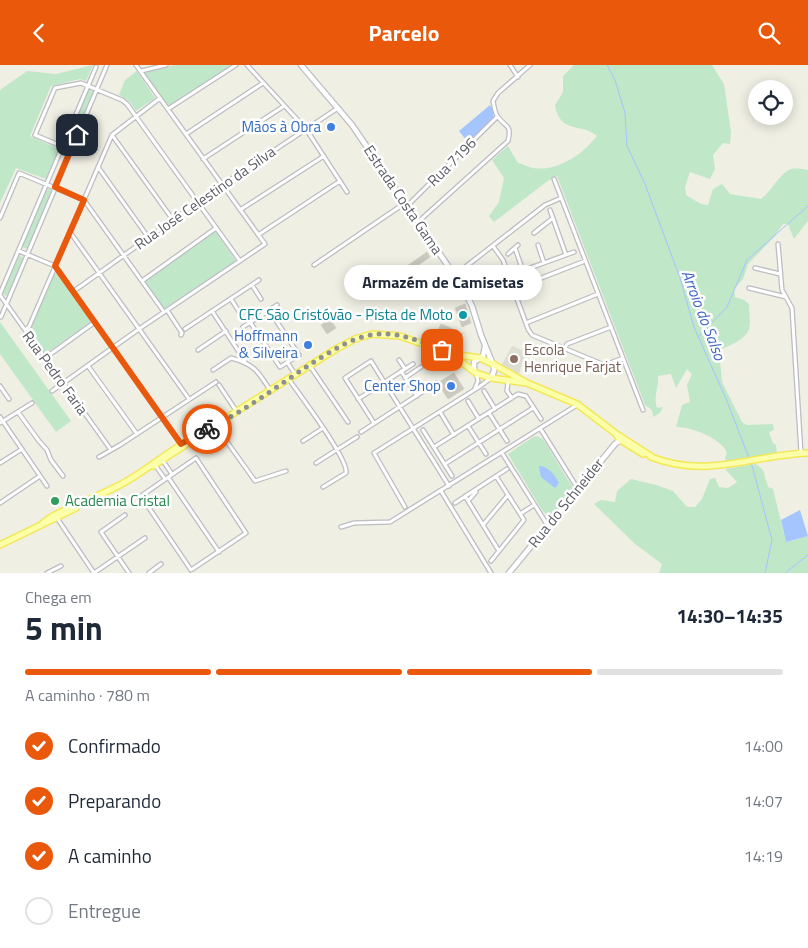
<!DOCTYPE html>
<html lang="pt">
<head>
<meta charset="utf-8">
<style>
  :root { --surface:#fff; --page:#f2f2f3; --text:#1f2937; --muted:#747a83; --line:#e0e1e3; --accent:#ea580c }
  body { margin:0; font-family:"Titillium Web",sans-serif; background:var(--page); color:var(--text); height:100vh; display:flex; flex-direction:column; font-size:19px; white-space:nowrap }
  * { box-sizing:border-box; margin:0 }
  p { font-size:16px; color:var(--muted) }
  .icon { flex:none; width:28px; height:28px; fill:none; stroke:currentColor; stroke-width:2; stroke-linecap:round; stroke-linejoin:round }
  .map { position:relative; height:508px; overflow:hidden }
  .side { display:flex; flex-direction:column; background:var(--surface); flex:1 }
  .side>* { flex:none }
  .fabs { position:absolute; left:748px; top:15px; display:grid; gap:10px }
  .fabs a { display:grid; place-items:center; width:45px; height:45px; border-radius:50%; background:var(--surface); box-shadow:0 2px 12px #0003; font-size:25px }
  .pin { position:absolute; display:grid; place-items:center; width:42px; height:42px; color:#fff; margin:-21px; border-radius:10px; box-shadow:0 2px 8px #0006 }
  .courier { position:absolute; display:grid; place-items:center; width:50px; height:50px; margin:-25px; border:4px solid #ea580c; border-radius:50%; background:#fff; color:#222; box-shadow:0 1px 6px #0007 }
  .bubble { position:absolute; height:35px; border-radius:18px; background:var(--surface); box-shadow:0 2px 12px #0003; font-size:16px; font-weight:700; line-height:35px; text-align:center }
  .head em { font-style:normal; font-weight:700 }
  .head div { display:flex; flex-direction:column-reverse }
  .head { display:flex; align-items:center; justify-content:space-between; height:85px; padding:0 25px }
  h1 { font-size:32px; font-weight:700; line-height:38px }
  .bar { display:grid; grid-template-columns:repeat(4,1fr); gap:8px 5px; align-content:center; height:60px; padding:0 25px }
  .bar i { height:6px; border-radius:4px; background:var(--line) }
  .bar .on { background:var(--accent) }
  .bar p { grid-column:span 4 }
  ol { padding:0 25px; list-style:none }
  li { display:flex; align-items:center; gap:15px; height:55px }
  li p { margin-inline-start:auto }
  li .icon { padding:5px; border-radius:50%; background:var(--accent); color:#fff; stroke-width:4 }
  li:last-child { color:var(--muted) }
  li i { width:28px; height:28px; border:2px solid var(--line); border-radius:50% }
  header { display:flex; justify-content:space-between; align-items:center; height:65px; padding:0 25px; background:var(--accent); color:#fff; font-size:22px; font-weight:700 }
  .map>svg:first-child { display:block }
</style>
</head>
<body>
<header><svg class="icon" aria-label="back" viewBox="0 0 24 24"><path d="M15 5l-7 7 7 7"/></svg>Parcelo<svg class="icon" aria-label="search" viewBox="0 0 24 24"><circle cx="10" cy="10" r="6"/><path d="M15 15l6 6"/></svg></header>
<div class="map">
<svg width="808" height="508" viewBox="0 0 808 508">
  <rect width="100%" height="100%" fill="#efefe4"/>
  <path fill="#dfded2" d="M512 281 526 286 519 309 501 301Z"/>
  <path fill="#c0e7c8" d="M93 0 86 16 80 14 51 21 30 71 59 84 46 114 16 103 0 138V25L27 6 56 9Z
    M175 0H232L168 42 144 7Z
    M574 0H712L724 19 731 67 730 79 723 78 713 90 715 104 710 114 690 107 685 122 686 130 701 139 708 140 713 124 722 119 730 129 761 134C771 127 781 107 791 104 796 103 803 104 808 105V156L794 174 788 159H783L774 172 748 199 743 214 734 224 735 232 744 235 749 239C749 246 751 257 749 264 745 275 729 281 719 285L722 317 742 357 747 360 773 359 774 365 769 367 773 378 776 380 777 388 726 396 725 393 727 388C723 374 690 361 676 362L682 340 690 337 687 320 692 309 687 304 676 323 671 309 658 311C659 324 653 329 657 343L663 342 660 348 653 352 652 345 645 340 557 111 549 115 494 157 489 151 499 137 504 113 492 95 508 81 518 98C523 99 528 102 533 103 558 107 583 89 597 71 581 57 560 70 555 40L563 27V11Z
    M137 6 155 33 136 46 129 36 119 30 125 15Z
    M88 24 94 27 71 82 65 79Z
    M47 123 53 125 28 184 22 182Z
    M215 166 236 196 164 244 144 216Z
    M19 191 24 193 7 231 2 229Z
    M53 209H58L91 257 45 289 30 267Z
    M0 257 71 356 56 367 0 289Z
    M536 371 543 374 573 423 552 451H548L542 445 508 389 533 372Z
    M756 399 763 405 768 422 773 424 786 477 808 471V508H659L662 499 634 478 594 439 601 435 615 437 617 426 631 414 656 420 673 426 687 442H695L702 434 710 414 715 413 719 422 728 423 737 417 725 404Z"/>
  <path fill="#a4c5ff" d="M490 40 493 45 494 54 469 76 466 75 459 66Z
    M539 401C547 400 556 411 559 418L555 423 541 412Z
    M800 445 808 471 786 477 781 455Z"/>
  <g fill="none" stroke-linecap="round" stroke-linejoin="round">
    <path stroke="#a4c5ff" stroke-width="1" d="M607 0 615 15 625 48 627 81 645 119 680 213 694 262 727 336 749 393
      M698 272 727 242 747 195 808 141
      M751 397 772 475 765 508
      M785 508 808 490"/>
  </g>
  <path fill="#cac9c1" stroke="#d4d2c2" d="M427 187 430 192 410 206 407 201Z
    M465 239 471 258 462 262 455 243Z
    M330 254 336 263 327 269 321 260Z
    M441 259 451 263 457 270 463 268 458 278 454 276 450 283 445 281 448 272 437 268Z
    M454 308 464 324 448 334 439 320V317Z"/>
  <g fill="none" stroke-linecap="round" stroke-linejoin="round">
    <defs>
      <path id="street" d="M247 0 306 64 347 127
        M510 0 518 12
        M141 6 166 0
        M168 44 236 0
        M186 69 263 18
        M112 70 173 155
        M71 85 35 70 55 23 81 18 122 35 127 39 240 196
        M203 94 284 41
        M98 102 148 172
        M554 114 643 345
        M407 141 497 52
        M240 145 324 91
        M550 145 566 190
        M0 153 19 108 84 135 164 247
        M418 157 508 76C512 59 506 63 498 52 495 49 494 41 493 36L498 28 530 0
        M70 167 189 334
        M534 168 553 153
        M258 170 340 116
        M778 179 782 225 792 243 801 388
        M538 180 544 198
        M493 181 503 195 528 264 532 270 602 299 605 300 623 293
        M515 183 523 206
        M19 186 55 201 182 381
        M508 189 518 180
        M314 200 405 138
        M755 203 780 209
        M455 210 545 140 561 133
        M508 211 574 187
        M142 216 216 163
        M252 220 261 234
        M749 223 786 232
        M513 224 585 196
        M74 226 222 120 338 43
        M0 229 96 2
        M0 230 111 385
        M231 234 240 248
        M167 245 182 268 181 270
        M212 246 245 296
        M1 252 107 0
        M250 257 280 302 299 290 269 245
        M526 258 598 229
        M243 262 277 240
        M185 264 259 215
        M25 265 29 262 112 70 160 33
        M565 283 567 279 611 262
        M198 285 226 266
        M45 293 95 257
        M399 295 405 304
        M287 297 295 309
        M88 301 137 369
        M310 301 348 357
        M213 305 231 293C254 299 258 306 270 325
        M401 306 417 331
        M288 313C298 328 349 394 346 408L323 422
        M405 313 421 302
        M508 316 507 326 512 333
        M219 320 237 347
        M0 321 9 334
        M475 323 478 316 476 308
        M52 326 139 264 265 179 136 0
        M484 326 495 344
        M358 334 413 299
        M468 336 479 354
        M18 347 39 376 47 385 51 395 63 411
        M440 347 454 370
        M489 348 507 376
        M0 352 47 421
        M0 358 32 338
        M374 358 345 313 371 296 449 421
        M215 360 255 416 286 406
        M468 361 486 389
        M540 363 578 424
        M423 365 452 411
        M361 367 436 318
        M303 376 323 363
        M434 382 518 329 526 331 541 354
        M502 388 548 461
        M99 392 120 380 216 317
        M196 393 246 468 191 505 141 431Z
        M163 396 172 409
        M0 398 22 384
        M316 398 357 372
        M445 399 533 343
        M155 400 165 414
        M168 412 219 487
        M441 426 491 508
        M465 431 499 486
        M468 436 476 427 475 425
        M0 438 40 411
        M455 438 507 404
        M405 442 374 388 479 322 491 313
        M520 449 534 440
        M125 450 101 467 129 508
        M57 453 94 508
        M483 460 508 430
        M341 462 354 458 390 457 577 340
        M491 496 524 455 496 411
        M47 508 61 501
        M94 508 145 473
        M149 508 161 499"/>
      <path id="secondary" d="M301 0 352 60 463 223 472 241 481 270 494 302V306L491 313
        M474 306V297L483 291 485 282
        M509 508 615 379 622 374"/>
      <path id="primary" d="M452 290 476 308 491 313 527 318 577 339 615 368 654 393
        M616 369 619 374 643 389
        M651 392C708 414 751 390 808 388
        M153 401 209 365
        M43 458 51 452C76 439 103 430 127 416 157 398 183 375 215 360L336 284 355 274 372 269 400 271 451 289 480 293 493 299 527 318
        M0 480 76 443"/>
    </defs>
    <use href="#street" stroke="#bcbcc3" stroke-width="5.5"/>
    <use href="#secondary" stroke="#bcbec5" stroke-width="7"/>
    <use href="#primary" stroke="#f4e858" stroke-width="8"/>
    <use href="#street" stroke="#fff" stroke-width="3"/>
    <use href="#secondary" stroke="#fff" stroke-width="4.5"/>
    <use href="#primary" stroke="#fcffa9" stroke-width="5"/>
  </g>
  <g fill="none" stroke-linecap="round" stroke-linejoin="round">
    <path stroke="#8f9191" stroke-width="5" stroke-dasharray="0 9" d="M207 364C244 347 277 321 311 299 332 286 354 270 380 269 402 268 421 277 442 285"/>
    <path stroke="#ea580c" stroke-width="6" d="M77 70 55 122 84 135 55 201 181 379 207 364"/>
  </g>
  <g fill="#3f7fe0" stroke="#fff" stroke-width="2">
    <circle cx="331" cy="62" r="5"/>
    <circle cx="308" cy="280" r="5"/>
    <circle cx="451" cy="321" r="5"/>
  </g>
  <circle fill="#0f9aa8" stroke="#fff" stroke-width="2" cx="463" cy="250" r="5"/>
  <circle fill="#8d6e63" stroke="#fff" stroke-width="2" cx="514" cy="294" r="5"/>
  <circle fill="#2e9e5b" stroke="#fff" stroke-width="2" cx="55" cy="436" r="5"/>
  <g text-anchor="middle" stroke-width="5" stroke-linejoin="round" paint-order="stroke">
    <g font-size="15" fill="#366cbe" stroke="#fff" text-anchor="end">
      <text x="321" y="67">Mãos à Obra</text>
      <text x="298" y="276">Hoffmann<tspan x="298" dy="17">&amp; Silveira</tspan></text>
      <text x="441" y="326">Center Shop</text>
    </g>
    <g font-size="15" fill="#5c5e65" stroke="#fff">
      <text transform="translate(452 97) rotate(-45)" y="5">Rua 7196</text>
      <text transform="translate(205 133) rotate(-35)" y="5">Rua José Celestino da Silva</text>
      <text transform="translate(403 135) rotate(56)" y="5">Estrada Costa Gama</text>
      <text transform="translate(55 308) rotate(54)" y="5">Rua Pedro Faria</text>
      <text transform="translate(566 438) rotate(-51)" y="5">Rua do Schneider</text>
    </g>
    <g font-size="15" fill="#0d838f" stroke="#fff" text-anchor="end">
      <text x="453" y="255">CFC São Cristóvão - Pista de Moto</text>
    </g>
    <g font-size="15" fill="#785e54" stroke="#fff" text-anchor="start">
      <text x="524" y="290">Escola<tspan x="524" dy="17">Henrique Farjat</tspan></text>
    </g>
    <g font-size="15" fill="#27864d" stroke="#fff" text-anchor="start">
      <text x="65" y="441">Academia Cristal</text>
    </g>
    <g font-size="16" font-style="italic" fill="#4368c6" stroke="#fff">
      <text transform="translate(704 250) rotate(69)" y="6">Arroio do Salso</text>
    </g>
  </g>
</svg>
<div class="fabs">
<a><svg class="icon" aria-label="locate" viewBox="0 0 24 24"><circle cx="12" cy="12" r="6"/><path d="M12 2v4M12 18v4M2 12h4M18 12h4"/></svg></a>
</div>
<div class="pin" style="left:442px;top:285px;background:#ea580c"><svg class="icon" aria-label="bag" viewBox="0 0 24 24"><path d="M5 8h14l-1 12H6zM9 8a3 3 0 0 1 6 0"/></svg></div>
<div class="pin" style="left:77px;top:70px;background:#1f2937"><svg class="icon" aria-label="home" viewBox="0 0 24 24"><path d="M3 11l9-7 9 7M6 9v11h12V9"/></svg></div>
<div class="courier" style="left:207px;top:364px"><svg class="icon" aria-label="bike" viewBox="0 0 24 24"><circle cx="6" cy="16" r="4"/><circle cx="18" cy="16" r="4"/><path d="M6 16l4-8h5l3 8M10 8l3 8H6M13 5h3"/></svg></div>
<div class="bubble" style="left:344px;top:200px;width:198px">Armazém de Camisetas</div>
</div>
<section class="side">
<div class="head"><div><h1>5 min</h1><p>Chega em</p></div><em>14:30–14:35</em></div>
<div class="bar"><i class="on"></i><i class="on"></i><i class="on"></i><i></i><p>A caminho · 780 m</p></div>
<ol>
<li><svg class="icon" aria-label="check" viewBox="0 0 24 24"><path d="M5 12l5 5 9-10"/></svg>Confirmado<p>14:00</p></li>
<li><svg class="icon" aria-label="check" viewBox="0 0 24 24"><path d="M5 12l5 5 9-10"/></svg>Preparando<p>14:07</p></li>
<li><svg class="icon" aria-label="check" viewBox="0 0 24 24"><path d="M5 12l5 5 9-10"/></svg>A caminho<p>14:19</p></li>
<li><i></i>Entregue</li>
</ol>
</section>
</body>
</html>
